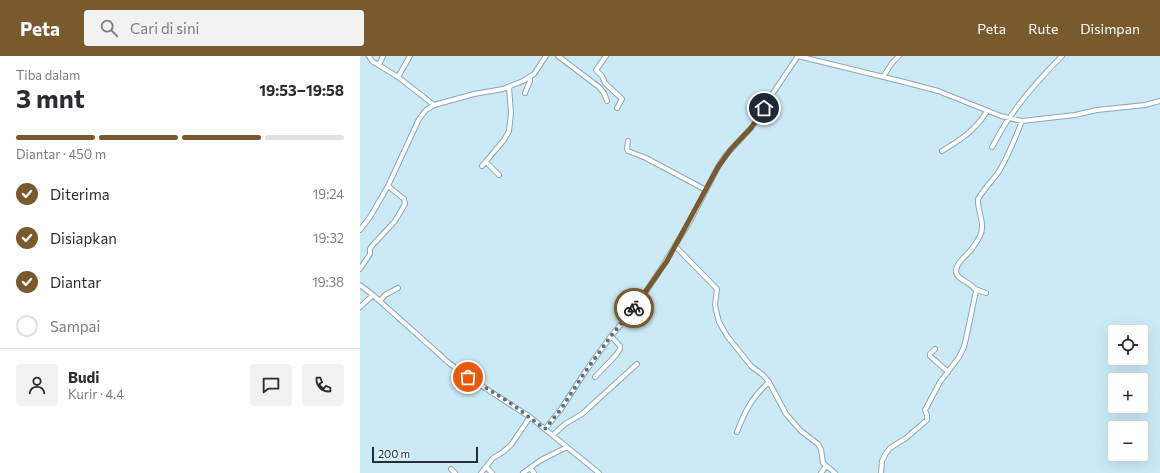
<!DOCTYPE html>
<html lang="id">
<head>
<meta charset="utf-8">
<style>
  :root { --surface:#fff; --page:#f2f2f3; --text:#2b2b33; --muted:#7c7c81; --line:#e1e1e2; --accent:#795a2f }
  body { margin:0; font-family:Commissioner,sans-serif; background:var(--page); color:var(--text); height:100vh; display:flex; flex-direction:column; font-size:15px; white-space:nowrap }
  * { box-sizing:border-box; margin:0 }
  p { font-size:13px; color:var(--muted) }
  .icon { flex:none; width:22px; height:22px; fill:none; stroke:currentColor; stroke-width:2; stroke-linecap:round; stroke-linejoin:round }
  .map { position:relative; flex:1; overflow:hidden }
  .sheet { display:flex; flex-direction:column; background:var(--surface); width:360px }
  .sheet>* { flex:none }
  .controls { position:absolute; left:748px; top:269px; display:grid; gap:8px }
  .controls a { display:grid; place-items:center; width:40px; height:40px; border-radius:4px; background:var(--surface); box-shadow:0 4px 16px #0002; font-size:20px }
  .scale { position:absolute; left:12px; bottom:10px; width:106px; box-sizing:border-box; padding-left:4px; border:2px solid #243034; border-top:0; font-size:11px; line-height:14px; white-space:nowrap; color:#243034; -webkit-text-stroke:3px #e3f5fc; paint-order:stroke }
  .pin { position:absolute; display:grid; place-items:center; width:34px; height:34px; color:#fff; margin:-17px; border:2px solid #fff; border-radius:50%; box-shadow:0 1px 4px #0007 }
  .courier { position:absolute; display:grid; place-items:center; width:40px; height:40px; margin:-20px; border:3px solid #795a2f; border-radius:50%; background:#fff; color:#222; box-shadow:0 1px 5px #0007 }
  .head em { font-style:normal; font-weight:700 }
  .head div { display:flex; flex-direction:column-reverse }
  .head { display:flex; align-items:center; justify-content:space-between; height:68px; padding:0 16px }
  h1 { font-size:26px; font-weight:700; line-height:30px }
  .bar { display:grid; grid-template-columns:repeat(4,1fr); gap:6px 4px; align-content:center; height:48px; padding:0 16px }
  .bar i { height:5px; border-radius:3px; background:var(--line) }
  .bar .active { background:var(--accent) }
  .bar p { grid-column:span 4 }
  .line { display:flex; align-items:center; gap:10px; padding:0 16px; border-top:1px solid var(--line) }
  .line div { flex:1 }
  .round { display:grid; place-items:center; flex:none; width:42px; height:42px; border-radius:4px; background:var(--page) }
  ol { padding:0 16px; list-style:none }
  li { display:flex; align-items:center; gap:12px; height:44px }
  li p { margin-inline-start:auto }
  li .icon { padding:4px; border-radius:50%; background:var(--accent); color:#fff; stroke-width:4 }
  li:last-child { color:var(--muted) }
  li i { width:22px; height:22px; border:2px solid var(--line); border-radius:50% }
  header { display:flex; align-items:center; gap:24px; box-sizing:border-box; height:56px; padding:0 20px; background:var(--accent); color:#fff }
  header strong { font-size:19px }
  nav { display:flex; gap:22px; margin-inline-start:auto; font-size:14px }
  .search { width:280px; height:36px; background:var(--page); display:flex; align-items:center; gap:10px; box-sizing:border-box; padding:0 14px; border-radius:4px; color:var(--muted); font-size:15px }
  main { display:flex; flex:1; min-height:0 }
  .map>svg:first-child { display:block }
</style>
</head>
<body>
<header>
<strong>Peta</strong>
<div class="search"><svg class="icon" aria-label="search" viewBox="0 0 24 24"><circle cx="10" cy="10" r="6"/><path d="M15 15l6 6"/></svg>Cari di sini</div>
<nav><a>Peta</a><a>Rute</a><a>Disimpan</a></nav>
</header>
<main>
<section class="sheet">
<div class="head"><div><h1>3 mnt</h1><p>Tiba dalam</p></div><em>19:53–19:58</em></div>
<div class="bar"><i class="active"></i><i class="active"></i><i class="active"></i><i></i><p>Diantar · 450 m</p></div>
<ol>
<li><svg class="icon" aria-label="check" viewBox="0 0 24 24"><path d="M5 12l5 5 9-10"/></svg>Diterima<p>19:24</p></li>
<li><svg class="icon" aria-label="check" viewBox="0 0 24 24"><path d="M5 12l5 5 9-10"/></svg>Disiapkan<p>19:32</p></li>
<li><svg class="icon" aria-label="check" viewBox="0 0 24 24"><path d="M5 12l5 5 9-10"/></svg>Diantar<p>19:38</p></li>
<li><i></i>Sampai</li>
</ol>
<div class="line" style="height:72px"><a class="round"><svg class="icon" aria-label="person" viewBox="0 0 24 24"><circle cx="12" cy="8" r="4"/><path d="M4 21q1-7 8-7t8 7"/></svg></a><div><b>Budi</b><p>Kurir · 4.4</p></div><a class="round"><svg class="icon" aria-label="chat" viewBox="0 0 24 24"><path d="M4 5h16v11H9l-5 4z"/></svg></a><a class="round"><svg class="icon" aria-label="phone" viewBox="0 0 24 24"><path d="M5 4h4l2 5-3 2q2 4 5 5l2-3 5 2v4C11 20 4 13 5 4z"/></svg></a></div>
</section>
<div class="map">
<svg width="800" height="417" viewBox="0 0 800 417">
  <rect width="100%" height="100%" fill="#cceaf6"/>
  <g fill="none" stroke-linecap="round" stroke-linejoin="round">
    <defs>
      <path id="minor" d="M9 0 12 5 38 21 74 49 114 38 143 33 163 25 174 18 186 0
        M198 0 239 31 244 37 247 45
        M246 0 236 14 242 20 245 27 262 43 257 52
        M438 0 544 26 578 35 641 60 662 65 715 59 737 54 785 49 800 45
        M19 9 23 0
        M38 21 50 0
        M523 21 532 7 539 0
        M165 37 170 25V21
        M268 85 267 93 268 95 286 102 346 134
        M632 91C638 81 643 70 650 61 665 39 683 19 702 0
        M582 95C599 85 617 73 627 55
        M126 106 139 119
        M122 110 144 84 149 75 151 57 149 31
        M0 174 10 161 28 130 59 63 66 54 74 49
        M315 190 357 233 355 249 356 254 359 266 367 280 391 310 403 319 409 326 426 358 441 375 458 388 461 393 463 407 475 417
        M0 213 10 198V193L11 191 35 165 45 148 44 143 28 130
        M0 229 13 239 89 307 108 321 170 361 239 417
        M615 233 626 237
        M20 245 25 239 38 232
        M0 251 13 239
        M575 293 570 298V300L588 316
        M235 321 256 299 260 293V290L251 280
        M185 373 201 353 225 316 251 280 275 252 297 219 329 167 358 111 366 99 391 72 399 62 409 43 438 0
        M377 376C385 355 392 341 409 326
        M193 379 205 368 222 358 277 308
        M126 411 132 417
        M170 412 174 417
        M91 413 95 417
        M121 417 133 402 143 396 151 389 170 361
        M163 417 181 404 207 391
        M461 417 466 410
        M521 417 522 405 526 397 530 392 546 382 567 364V359L565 354 580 326 599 301 604 291 607 278 616 235C612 226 598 225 596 216 595 208 605 201 610 195 614 191 617 185 620 180 626 169 617 154 618 143 624 133 631 126 638 117 648 101 655 83 662 65"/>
    </defs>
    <use href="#minor" stroke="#8ba7b2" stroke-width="6"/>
    <use href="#minor" stroke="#fff" stroke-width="4"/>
  </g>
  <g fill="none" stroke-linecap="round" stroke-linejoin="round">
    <path stroke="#5f7178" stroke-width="4" stroke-dasharray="0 7.2" d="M108 321 149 346 185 373 201 353 225 316 251 280 274 252"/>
    <path stroke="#795a2f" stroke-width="5" d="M274 252 307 205 358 111 371 93 391 72 404 52"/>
  </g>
</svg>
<div class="controls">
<a><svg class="icon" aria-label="locate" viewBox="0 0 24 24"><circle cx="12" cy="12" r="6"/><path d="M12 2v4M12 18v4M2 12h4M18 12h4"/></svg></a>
<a>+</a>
<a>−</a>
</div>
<div class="scale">200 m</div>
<div class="pin" style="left:108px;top:321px;background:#ea580c"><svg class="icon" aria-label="bag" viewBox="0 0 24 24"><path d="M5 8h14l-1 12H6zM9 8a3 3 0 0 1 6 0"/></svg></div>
<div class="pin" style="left:404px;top:52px;background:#1f2937"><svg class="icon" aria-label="home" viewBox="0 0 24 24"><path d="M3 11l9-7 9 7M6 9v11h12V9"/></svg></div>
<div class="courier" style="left:274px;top:252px"><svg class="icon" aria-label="bike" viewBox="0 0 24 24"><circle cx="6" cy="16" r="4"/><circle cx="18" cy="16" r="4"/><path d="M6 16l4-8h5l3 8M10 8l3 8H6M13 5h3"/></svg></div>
</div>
</main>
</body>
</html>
